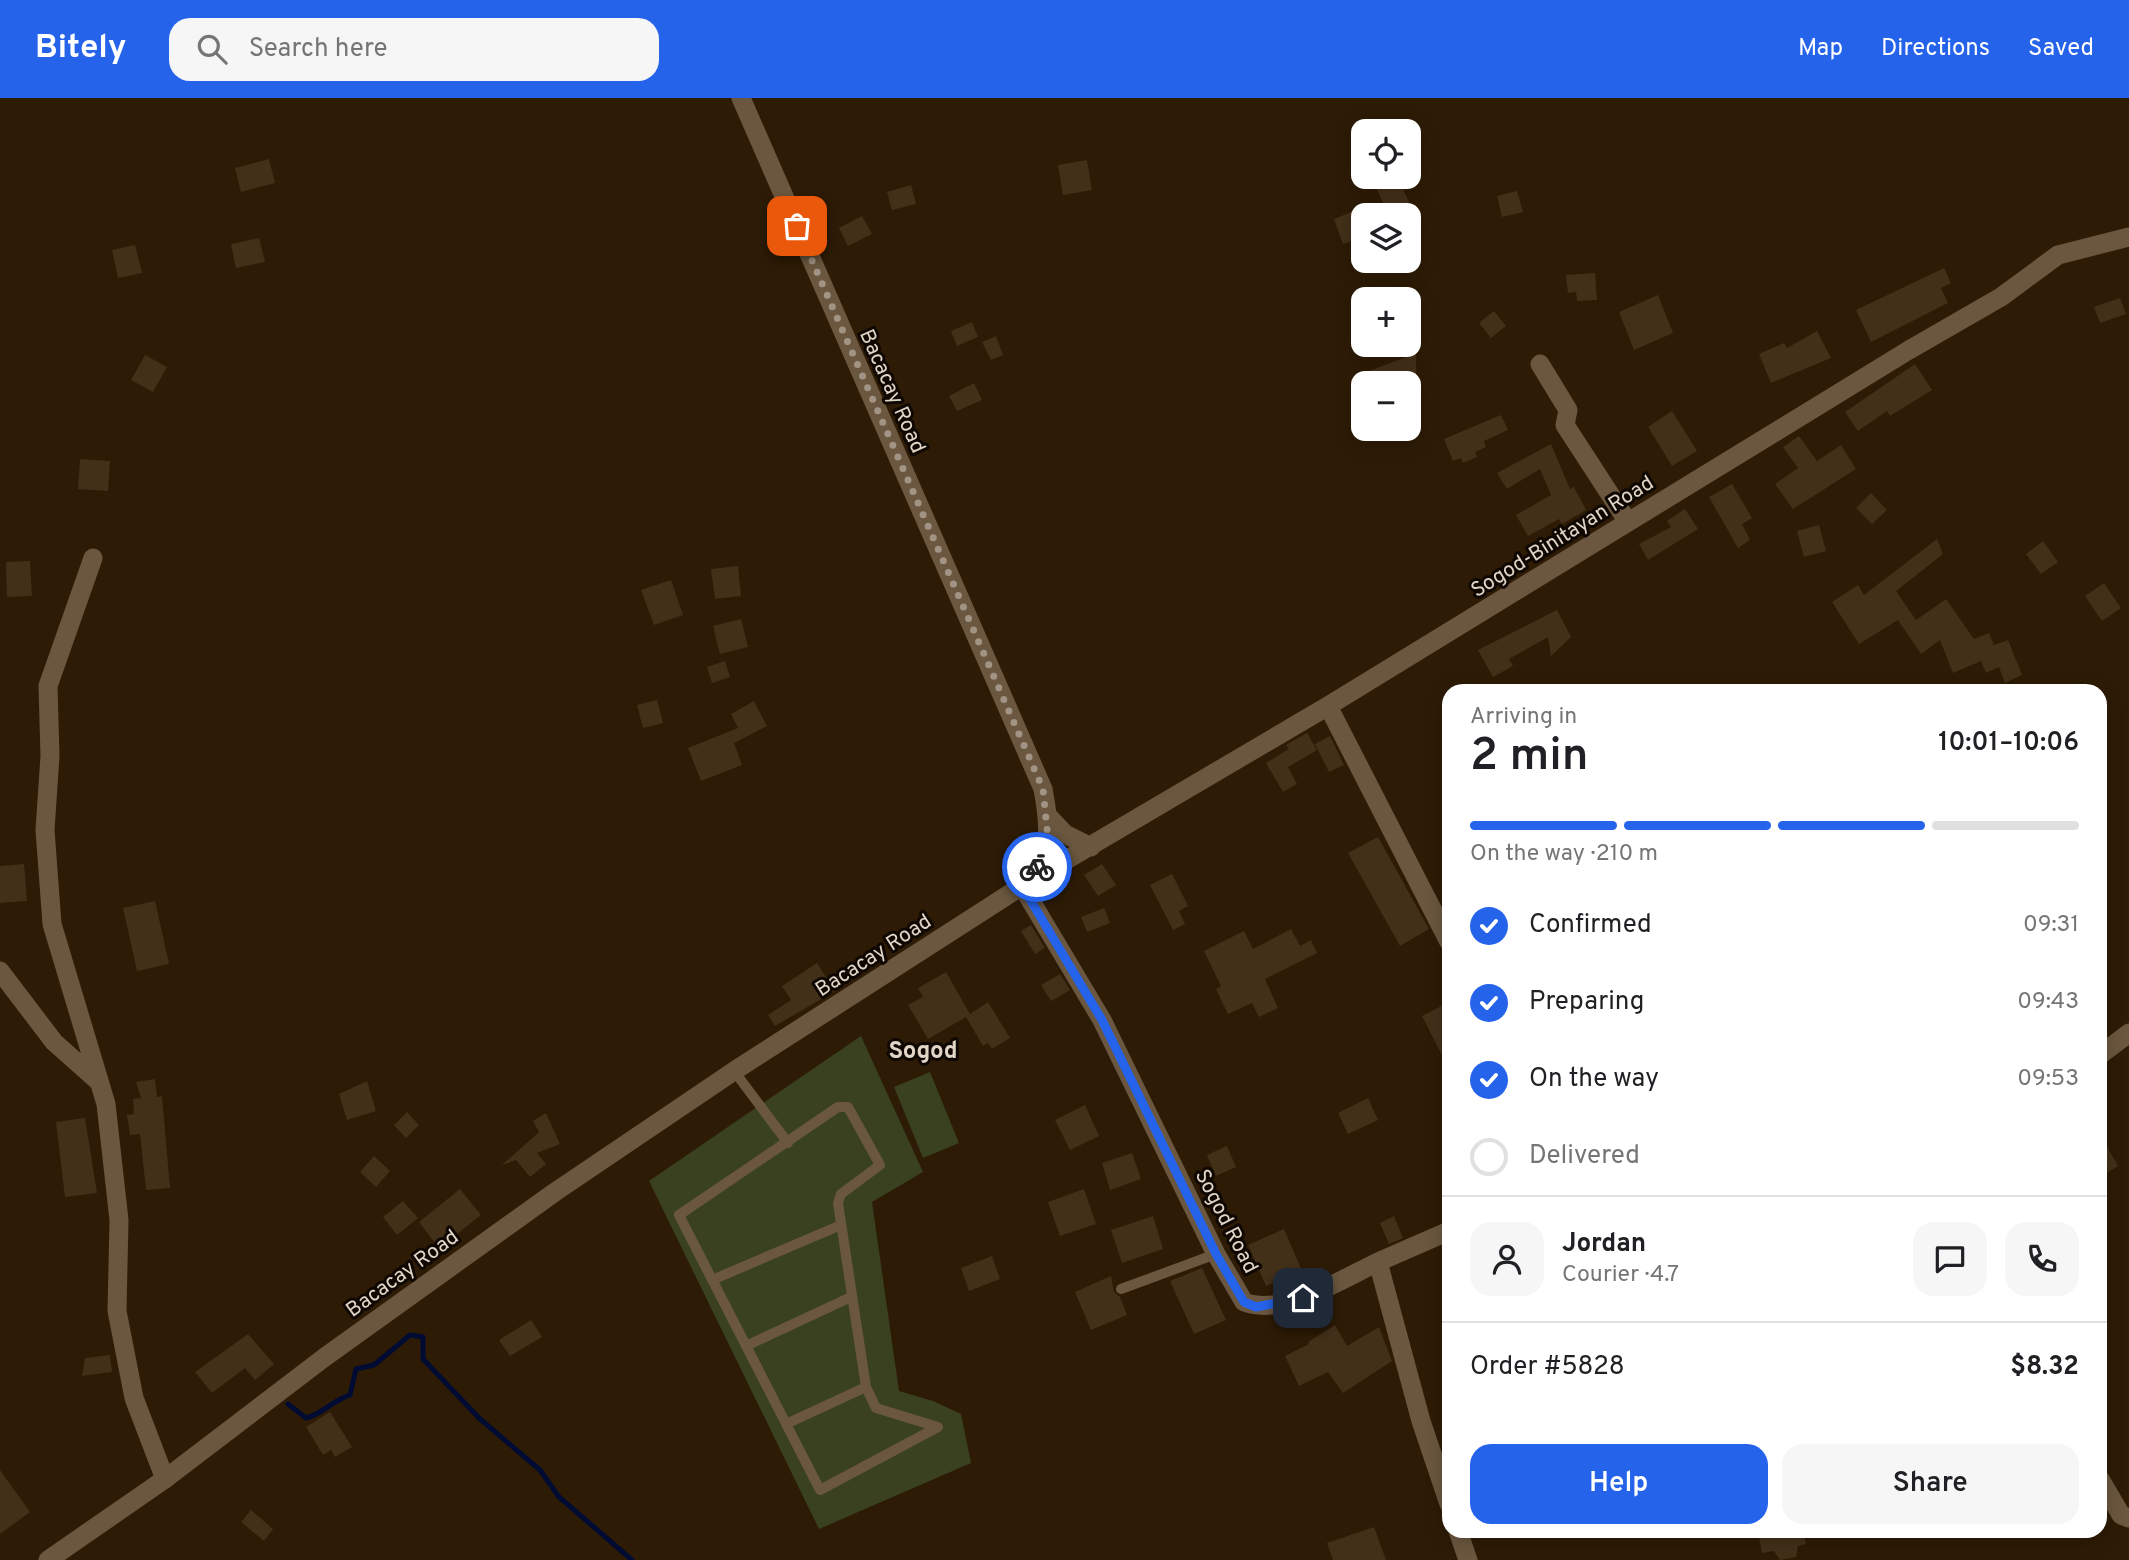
<!DOCTYPE html>
<html lang="en">
<head>
<meta charset="utf-8">
<style>
  :root { --surface:#fff; --page:#f6f6f6; --text:#202124; --muted:#757577; --line:#e0e0e0; --accent:#2563eb }
  body { margin:0; font-family:Overpass,sans-serif; background:var(--page); color:var(--text); height:100vh; display:flex; flex-direction:column; font-size:26px; white-space:nowrap }
  * { box-sizing:border-box; margin:0 }
  p { font-size:23px; color:var(--muted) }
  .icon { flex:none; width:38px; height:38px; fill:none; stroke:currentColor; stroke-width:2; stroke-linecap:round; stroke-linejoin:round }
  .map { position:relative; flex:1; overflow:hidden }
  .panel { position:absolute; left:1442px; top:586px; width:665px; height:854px; display:flex; flex-direction:column; background:var(--surface); border-radius:21px; box-shadow:0 4px 18px #0003 }
  .panel>* { flex:none }
  .fabs { position:absolute; left:1351px; top:21px; display:grid; gap:14px }
  .fabs a { display:grid; place-items:center; width:70px; height:70px; border-radius:14px; background:var(--surface); box-shadow:0 4px 18px #0003; font-size:35px }
  .pin { position:absolute; display:grid; place-items:center; width:60px; height:60px; color:#fff; margin:-30px; border-radius:14px; box-shadow:0 4px 10px #0006 }
  .courier { position:absolute; display:grid; place-items:center; width:70px; height:70px; margin:-35px; border:5px solid #2563eb; border-radius:50%; background:#fff; color:#222; box-shadow:0 2px 9px #0007 }
  .summary em { font-style:normal; font-weight:600 }
  .summary div { display:flex; flex-direction:column-reverse }
  .summary { display:flex; align-items:center; justify-content:space-between; height:119px; padding:0 28px }
  h1 { font-size:46px; font-weight:600; line-height:52px }
  .bar { display:grid; grid-template-columns:repeat(4,1fr); gap:10px 7px; align-content:center; height:84px; padding:0 28px }
  .bar i { height:9px; border-radius:5px; background:var(--line) }
  .bar .active { background:var(--accent) }
  .bar p { grid-column:span 4 }
  .line { display:flex; align-items:center; gap:18px; padding:0 28px; border-top:2px solid var(--line) }
  .line div { flex:1 }
  .round { display:grid; place-items:center; flex:none; width:74px; height:74px; border-radius:21px; background:var(--page) }
  ol { padding:0 28px; list-style:none }
  li { display:flex; align-items:center; gap:21px; height:77px }
  li p { margin-inline-start:auto }
  li .icon { padding:7px; border-radius:50%; background:var(--accent); color:#fff; stroke-width:4 }
  li:last-child { color:var(--muted) }
  li i { width:38px; height:38px; border:4px solid var(--line); border-radius:50% }
  .primary-button { display:flex; gap:14px; margin-top:auto; padding:14px 28px }
  .primary-button a { flex:1; height:80px; border-radius:21px; background:var(--accent); color:#fff; font-size:28px; font-weight:600; line-height:80px; text-align:center }
  .primary-button a+a { background:var(--page); color:var(--text) }
  header { display:flex; align-items:center; gap:42px; box-sizing:border-box; height:98px; padding:0 35px; background:var(--accent); color:#fff }
  header strong { font-size:33px }
  nav { display:flex; gap:38px; margin-inline-start:auto; font-size:24px }
  .search { width:490px; height:63px; background:var(--page); display:flex; align-items:center; gap:18px; box-sizing:border-box; padding:0 24px; border-radius:21px; color:var(--muted); font-size:26px }
  .map>svg:first-child { display:block }
</style>
</head>
<body>
<header>
<strong>Bitely</strong>
<div class="search"><svg class="icon" aria-label="search" viewBox="0 0 24 24"><circle cx="10" cy="10" r="6"/><path d="M15 15l6 6"/></svg>Search here</div>
<nav><a>Map</a><a>Directions</a><a>Saved</a></nav>
</header>
<div class="map">
<svg width="2129" height="1462" viewBox="0 0 2129 1462">
  <rect width="100%" height="100%" fill="#2d1b05"/>
  <path fill="#394121" d="M861 938 923 1074 872 1104 899 1293 933 1303 961 1316 971 1365 819 1431 649 1083Z
    M930 974 959 1045 923 1060 894 989Z"/>
  <g fill="none" stroke-linecap="round" stroke-linejoin="round">
    <path stroke="#000b33" stroke-width="5" d="M288 1306 306 1320C323 1316 333 1302 350 1297L356 1271 374 1267 410 1237 423 1239V1261L480 1321 540 1372 559 1399 632 1462"/>
  </g>
  <path fill="#433019" d="M269 61 275 85 241 94 235 70Z
    M1087 62 1092 92 1063 97 1058 67Z
    M1398 80 1409 104 1388 115 1376 90Z
    M911 87 916 106 892 112 887 94Z
    M1517 93 1523 114 1502 119 1497 98Z
    M1356 112 1363 139 1343 146 1334 121Z
    M862 118 872 136 848 148 839 130Z
    M259 140 265 164 236 170 231 146Z
    M135 147 142 175 118 180 112 152Z
    M1944 170 1951 185 1941 190 1948 205 1871 244 1856 212Z
    M1595 175 1597 202 1577 203 1576 194 1568 195 1566 177Z
    M1658 197 1673 235 1634 252 1619 214Z
    M2120 200 2126 216 2100 225 2094 209Z
    M1494 213 1506 228 1491 240 1479 225Z
    M972 224 978 239 957 248 951 233Z
    M1817 233 1831 260 1771 285 1759 256 1784 245 1787 250Z
    M996 238 1003 257 991 262 982 244Z
    M1416 255V285H1374L1369 273Z
    M145 257 167 269 153 294 131 282Z
    M1915 266 1932 292 1890 318 1887 313 1858 333 1845 314Z
    M974 285 982 302 957 313 949 298Z
    M1672 313 1697 353 1672 368 1648 329Z
    M1501 317 1508 332 1484 343 1486 349 1475 354 1477 359 1463 365 1461 360 1453 363 1444 341Z
    M1799 338 1817 363 1841 347 1856 371 1793 411 1775 386 1798 370 1783 349Z
    M1551 346 1570 391 1574 389 1586 412 1562 426 1559 421 1528 438 1516 417 1551 397 1540 371 1507 391 1497 375Z
    M80 361 110 363 108 393 78 391Z
    M1732 386 1752 420 1742 426 1750 442 1738 450 1709 399Z
    M1871 395 1887 412 1872 426 1856 410Z
    M1685 411 1698 431 1648 462 1639 446 1671 429 1667 423Z
    M1819 427 1826 453 1804 459 1797 433Z
    M1937 441 1943 456 1896 493 1916 522 1946 501 1974 541 1989 535 1994 547 2008 542 2022 577 2005 585 1999 569 1986 575 1981 563 1953 575 1940 542 1921 556 1898 522 1859 546 1832 504 1858 487 1864 497Z
    M2043 443 2058 464 2041 476 2026 456Z
    M30 463 32 498 7 499 6 464Z
    M738 468 741 498 715 501 711 471Z
    M671 482 683 517 654 527 641 492Z
    M2104 485 2121 510 2102 523 2085 498Z
    M1557 512 1571 539 1551 558 1548 539 1509 561 1513 568 1493 579 1478 552Z
    M741 521 748 549 720 556 713 528Z
    M725 563 730 579 712 585 707 569Z
    M657 602 663 625 643 630 637 607Z
    M754 603 767 628 734 645 742 667 701 683 688 650 738 630 731 616Z
    M1307 635 1317 652 1288 669 1297 686 1283 694 1266 665 1289 651 1286 647Z
    M1330 638 1344 667 1329 674 1315 646Z
    M1378 739 1429 831 1400 848 1348 755Z
    M24 766 27 803 0 805V768Z
    M1102 766 1116 787 1098 798 1084 777Z
    M1172 776 1188 808 1179 813 1185 826 1173 832 1150 787Z
    M155 803 169 866 137 873 123 810Z
    M1104 810 1110 825 1087 834 1081 819Z
    M1031 827 1045 850 1035 856 1021 833Z
    M1291 831 1300 848 1311 842 1317 855 1265 881 1278 910 1259 919 1252 905 1228 916 1216 891 1221 888 1204 853 1244 833 1253 851Z
    M817 865 835 893 775 928 768 917 791 902 782 888Z
    M946 874 970 916 988 904 1010 940 992 951 988 945 983 948 966 919 928 941 908 907 923 899 918 890Z
    M1060 876 1070 892 1051 903 1041 887Z
    M1449 904V971L1422 918Z
    M155 981 157 999 162 998 170 1090 146 1092 140 1036 130 1037 127 1017 134 1016 133 1001 141 1000 136 984Z
    M367 983 376 1013 347 1022 339 996Z
    M1368 1000 1378 1022 1348 1036 1338 1015Z
    M1085 1007 1099 1038 1070 1052 1055 1022Z
    M407 1014 419 1027 406 1040 394 1027Z
    M546 1015 560 1046 537 1055 546 1066 530 1079 516 1062 502 1067 539 1034 533 1023Z
    M85 1020 97 1095 65 1099 56 1024Z
    M2100 1036 2118 1068 2100 1079Z
    M1227 1048 1236 1069 1216 1078 1207 1057Z
    M1132 1055 1141 1081 1110 1092 1102 1065Z
    M374 1058 390 1073 376 1089 360 1074Z
    M460 1091 481 1117 439 1150 419 1124Z
    M1084 1091 1096 1126 1060 1138 1048 1104Z
    M403 1103 418 1120 397 1137 383 1119Z
    M1153 1118 1163 1151 1122 1165 1111 1132Z
    M1394 1118 1403 1140 1389 1146 1380 1125Z
    M1284 1131 1302 1173 1266 1188 1248 1147Z
    M992 1158 1000 1181 969 1193 961 1170Z
    M1202 1170 1226 1222 1194 1236 1170 1183Z
    M1111 1178 1114 1194 1120 1199 1127 1217 1091 1232 1075 1194Z
    M531 1222 542 1239 510 1258 499 1242Z
    M1335 1227 1347 1248 1379 1229 1392 1263 1343 1295 1328 1274 1299 1288 1285 1258 1309 1246 1308 1244Z
    M248 1236 274 1266 255 1282 245 1270 212 1295 195 1274Z
    M110 1257 112 1274 82 1278 85 1260Z
    M330 1314 352 1349 335 1359 331 1352 323 1357 306 1329Z
    M0 1372 30 1414 0 1436Z
    M251 1412 273 1431 264 1443 241 1424Z
    M1374 1429 1386 1462H1333L1327 1445Z
    M1758 1433H1803L1806 1446 1798 1448 1796 1459 1780 1462 1774 1453 1762 1455Z"/>
  <g fill="none" stroke-linecap="round" stroke-linejoin="round">
    <path stroke="#6b573f" stroke-width="10" d="M734 973 788 1045
      M838 1009H848L880 1067 841 1096 838 1105 866 1289 876 1310 938 1329 820 1392 679 1117Z
      M712 1182 841 1127
      M1121 1191 1216 1156
      M746 1248 851 1199
      M786 1326 866 1289"/>
    <path stroke="#6b573f" stroke-width="19" d="M1540 266 1568 312 1565 327 1628 424
      M93 460 48 588 50 658 45 732 52 826 106 1006 119 1122 117 1213 134 1300 165 1381
      M1328 608 1449 844
      M1048 718 1065 736 1091 749
      M0 873 54 944 99 984
      M2100 957 2129 935
      M1378 1164 1449 1133
      M2100 1381 2121 1417 2129 1420
      M1449 1406 1421 1323 1378 1164C1342 1181 1283 1219 1244 1204L1216 1156 1102 922 1022 788 1328 608 1909 252 2001 199 2058 157 2129 139
      M1458 1433 1468 1462"/>
    <path stroke="#6b573f" stroke-width="19" d="M48 1462 165 1381 325 1259 555 1094 734 973 1022 788C1052 754 1051 734 1043 691L741 0"/>
  </g>
  <g fill="none" stroke-linecap="round" stroke-linejoin="round">
    <path stroke="#a29484" stroke-width="7" stroke-dasharray="0 12.6" d="M797 128 1043 691 1048 741 1037 769"/>
    <path stroke="#2563eb" stroke-width="9" d="M1037 769 1022 788 1102 922 1216 1156 1244 1204 1256 1209 1303 1200"/>
  </g>
  <g text-anchor="middle" stroke-width="6" stroke-linejoin="round" paint-order="stroke">
    <g font-size="21" fill="#e1d5c8" stroke="#0f0802">
      <text transform="translate(893 293) rotate(66)" y="7">Bacacay Road</text>
      <text transform="translate(1562 438) rotate(-32)" y="7">Sogod-Binitayan Road</text>
      <text transform="translate(873 857) rotate(-33)" y="7">Bacacay Road</text>
      <text transform="translate(1227 1123) rotate(63)" y="7">Sogod Road</text>
      <text transform="translate(402 1175) rotate(-36)" y="7">Bacacay Road</text>
    </g>
    <g font-size="24" font-weight="bold" fill="#e1d5c8" stroke="#0f0802">
      <text x="923" y="960">Sogod</text>
    </g>
  </g>
</svg>
<div class="fabs">
<a><svg class="icon" aria-label="locate" viewBox="0 0 24 24"><circle cx="12" cy="12" r="6"/><path d="M12 2v4M12 18v4M2 12h4M18 12h4"/></svg></a>
<a><svg class="icon" aria-label="layers" viewBox="0 0 24 24"><path d="M12 4l9 5-9 5-9-5zM3 14l9 5 9-5"/></svg></a>
<a>+</a>
<a>−</a>
</div>
<div class="pin" style="left:797px;top:128px;background:#ea580c"><svg class="icon" aria-label="bag" viewBox="0 0 24 24"><path d="M5 8h14l-1 12H6zM9 8a3 3 0 0 1 6 0"/></svg></div>
<div class="pin" style="left:1303px;top:1200px;background:#1f2937"><svg class="icon" aria-label="home" viewBox="0 0 24 24"><path d="M3 11l9-7 9 7M6 9v11h12V9"/></svg></div>
<div class="courier" style="left:1037px;top:769px"><svg class="icon" aria-label="bike" viewBox="0 0 24 24"><circle cx="6" cy="16" r="4"/><circle cx="18" cy="16" r="4"/><path d="M6 16l4-8h5l3 8M10 8l3 8H6M13 5h3"/></svg></div>
<section class="panel">
<div class="summary"><div><h1>2 min</h1><p>Arriving in</p></div><em>10:01–10:06</em></div>
<div class="bar"><i class="active"></i><i class="active"></i><i class="active"></i><i></i><p>On the way · 210 m</p></div>
<ol>
<li><svg class="icon" aria-label="check" viewBox="0 0 24 24"><path d="M5 12l5 5 9-10"/></svg>Confirmed<p>09:31</p></li>
<li><svg class="icon" aria-label="check" viewBox="0 0 24 24"><path d="M5 12l5 5 9-10"/></svg>Preparing<p>09:43</p></li>
<li><svg class="icon" aria-label="check" viewBox="0 0 24 24"><path d="M5 12l5 5 9-10"/></svg>On the way<p>09:53</p></li>
<li><i></i>Delivered</li>
</ol>
<div class="line" style="height:126px"><a class="round"><svg class="icon" aria-label="person" viewBox="0 0 24 24"><circle cx="12" cy="8" r="4"/><path d="M4 21q1-7 8-7t8 7"/></svg></a><div><b>Jordan</b><p>Courier · 4.7</p></div><a class="round"><svg class="icon" aria-label="chat" viewBox="0 0 24 24"><path d="M4 5h16v11H9l-5 4z"/></svg></a><a class="round"><svg class="icon" aria-label="phone" viewBox="0 0 24 24"><path d="M5 4h4l2 5-3 2q2 4 5 5l2-3 5 2v4C11 20 4 13 5 4z"/></svg></a></div>
<div class="line" style="height:91px"><div>Order #5828</div><b>$8.32</b></div>
<div class="primary-button"><a>Help</a><a>Share</a></div>
</section>
</div>
</body>
</html>
